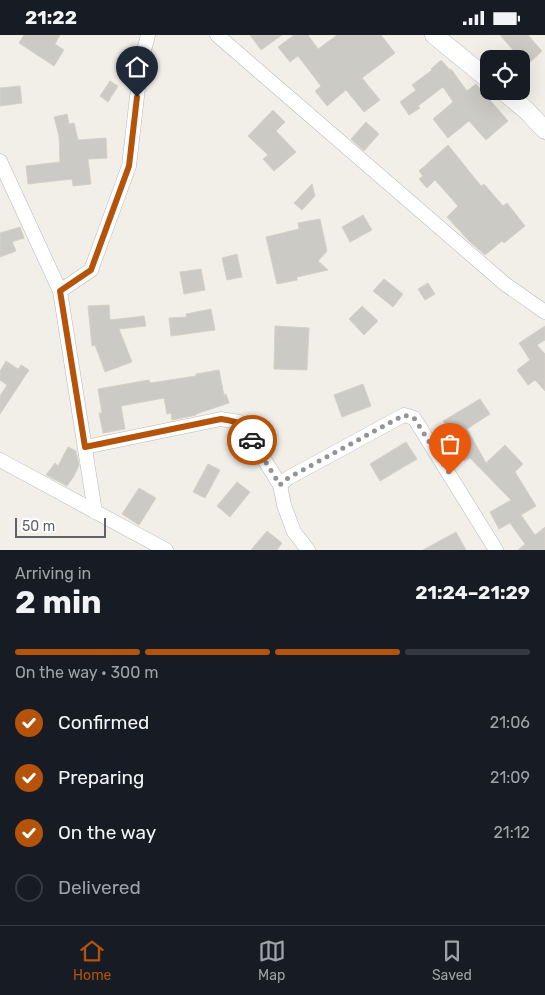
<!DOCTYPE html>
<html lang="en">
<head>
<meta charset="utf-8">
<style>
  :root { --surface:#171b24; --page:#20242c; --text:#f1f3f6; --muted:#9ea1a6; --line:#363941; --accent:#b45309 }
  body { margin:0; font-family:Rubik,sans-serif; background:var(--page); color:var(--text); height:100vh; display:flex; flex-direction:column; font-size:19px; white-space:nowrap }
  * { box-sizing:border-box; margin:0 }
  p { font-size:16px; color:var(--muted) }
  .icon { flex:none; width:28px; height:28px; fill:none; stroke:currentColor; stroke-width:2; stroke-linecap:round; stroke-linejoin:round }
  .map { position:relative; height:515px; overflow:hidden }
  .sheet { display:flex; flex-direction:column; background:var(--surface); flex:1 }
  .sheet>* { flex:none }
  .buttons { position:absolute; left:480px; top:15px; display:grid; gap:10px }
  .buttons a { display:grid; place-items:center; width:50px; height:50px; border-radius:10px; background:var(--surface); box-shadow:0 5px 20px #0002; font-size:25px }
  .scale { position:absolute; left:15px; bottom:12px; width:91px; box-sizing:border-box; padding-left:5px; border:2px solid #5f6368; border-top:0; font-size:14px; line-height:18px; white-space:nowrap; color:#5f6368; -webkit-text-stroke:4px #fff; paint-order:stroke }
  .pin { position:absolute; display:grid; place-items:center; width:42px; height:42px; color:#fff; margin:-51px -21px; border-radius:50% 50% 50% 0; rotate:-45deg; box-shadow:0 0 5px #0007 }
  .pin .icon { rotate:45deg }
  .courier { position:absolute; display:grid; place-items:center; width:50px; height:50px; margin:-25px; border:4px solid #b45309; border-radius:50%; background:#fff; color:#222; box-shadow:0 1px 6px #0007 }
  .head em { font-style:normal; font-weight:700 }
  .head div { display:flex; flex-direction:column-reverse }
  .head { display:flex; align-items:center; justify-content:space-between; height:85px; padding:0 15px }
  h1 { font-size:32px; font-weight:700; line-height:38px }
  .bar { display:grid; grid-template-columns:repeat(4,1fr); gap:8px 5px; align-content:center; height:60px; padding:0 15px }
  .bar i { height:6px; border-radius:4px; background:var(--line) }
  .bar .active { background:var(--accent) }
  .bar p { grid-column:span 4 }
  ol { padding:0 15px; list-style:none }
  li { display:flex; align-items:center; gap:15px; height:55px }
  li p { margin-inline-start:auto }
  li .icon { padding:5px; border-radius:50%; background:var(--accent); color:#fff; stroke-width:4 }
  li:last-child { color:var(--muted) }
  li i { width:28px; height:28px; border:2px solid var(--line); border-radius:50% }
  .status { display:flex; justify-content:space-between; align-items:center; height:35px; padding:0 25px; background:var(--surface); direction:ltr }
  .status svg { height:14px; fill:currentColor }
  .tab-bar { display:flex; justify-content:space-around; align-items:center; height:70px; border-top:1px solid var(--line); background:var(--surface); font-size:14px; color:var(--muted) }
  .tab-bar a { display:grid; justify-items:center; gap:2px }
  .tab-bar .active { color:var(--accent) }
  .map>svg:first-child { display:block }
</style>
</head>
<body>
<div class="status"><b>21:22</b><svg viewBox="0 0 49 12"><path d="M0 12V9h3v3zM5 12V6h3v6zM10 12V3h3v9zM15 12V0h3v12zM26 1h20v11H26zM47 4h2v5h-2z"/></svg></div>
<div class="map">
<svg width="545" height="515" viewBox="0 0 545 515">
  <rect width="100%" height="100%" fill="#f1efe8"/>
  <path fill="#cccac5" stroke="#d6d1c6" d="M24 0H60L55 9 64 15 54 31 19 8Z
    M250 0H282L261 15Z
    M294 0H308L318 14 337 0H381L395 18 362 43 380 65 364 77 346 55 327 71 315 56 321 51 298 21 290 27 278 12Z
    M500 0H528L542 16 525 32 521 27V24H518L513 17 514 16Z
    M441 25 450 35 451 34 467 56 476 49 508 86 486 105 469 86 448 103 433 84 453 67 443 52 418 71 420 73 409 80 400 67 416 55 412 50 432 35 431 34Z
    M110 46 118 51 108 67 100 61Z
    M20 51 22 68 0 71V53Z
    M273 75 285 87 276 96 296 117 274 136 263 124 268 120 248 101Z
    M67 79 69 89 74 88 78 105 106 103 107 123 88 124 91 149 73 151 72 144 28 149 26 131 60 127 59 101 54 82Z
    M366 87 379 99 364 116 351 104Z
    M448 110 481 151 484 149 503 171 507 168 525 191 504 208 502 206 485 220 469 206 447 182 458 171 435 145 427 153 419 144 423 141 419 136Z
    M312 149 315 161 302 175 294 168Z
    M363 180 372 195 350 207 342 192Z
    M320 184 327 216 318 226 328 235 297 242V245L277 249 266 202 299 194 298 188Z
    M20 192 24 203 12 207 16 216 0 222V198Z
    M237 219 242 242 227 245 222 223Z
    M201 234 205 255 184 259 180 237Z
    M384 244 403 259 393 272 373 256Z
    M428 248 435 259 425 265 418 254Z
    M109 270 110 285 144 281 146 291 119 294 132 327 105 337 95 310 92 311 88 271Z
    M362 271 378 286 364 300 349 284Z
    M211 274 215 295 171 301 169 283 187 282 186 279Z
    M275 291 309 293 307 335 274 334Z
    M545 291V305L537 310 545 319V356L535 345 528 350 517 335 530 325 519 308Z
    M6 326 18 334 21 330 29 335 0 379V361L7 350 0 345V336Z
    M219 335 224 360 226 359 229 368 196 379V380L172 385 171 378 167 379 164 363 121 371 125 394 103 398 99 378H102L98 354 149 345 150 348 196 341V339Z
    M363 349 371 371 342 382 334 360Z
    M480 364 490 379 467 394 486 428 505 410 523 429 515 437 536 471 521 480 535 500 545 492V515H518L525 509 510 488 499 494 490 477 511 465 470 423 464 426 455 411 457 409 443 386Z
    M406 407 417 424 380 446 370 429Z
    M68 412 76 416 79 430 74 441 67 451 46 440 55 428 58 431Z
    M208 429 220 435 205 463 193 457Z
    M237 447 250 457 230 482 217 471Z
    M139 453 156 463 139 490 122 479Z
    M267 496 282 508 277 515H251Z
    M456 497 466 515H423Z"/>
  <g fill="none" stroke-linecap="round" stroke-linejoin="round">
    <defs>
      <path id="minor" d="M217 0 505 249 545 277
        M0 126 60 256 95 477
        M60 256 91 235 129 131 141 27 148 0
        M85 412 221 384 239 387 248 395 254 408 280 450
        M0 425 166 515
        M308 515 294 497 284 470 280 450 288 443 404 380 414 383 421 394 496 515"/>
      <path id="tertiary" d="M434 0 489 45
        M503 56 526 75 545 95"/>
    </defs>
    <use href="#minor" stroke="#b5b8bc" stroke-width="15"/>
    <use href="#tertiary" stroke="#b5b8bc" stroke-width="19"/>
    <use href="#minor" stroke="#fff" stroke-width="14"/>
    <use href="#tertiary" stroke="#fff" stroke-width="18"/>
  </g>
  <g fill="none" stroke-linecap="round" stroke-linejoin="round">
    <path stroke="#929495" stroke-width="5" stroke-dasharray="0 9" d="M252 405 280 450 288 443 404 380 414 383 450 439"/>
    <path stroke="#b45309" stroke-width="6" d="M137 62 129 131 91 235 60 256 85 412 221 384C238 387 245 387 252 405"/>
  </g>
</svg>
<div class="buttons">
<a><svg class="icon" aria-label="locate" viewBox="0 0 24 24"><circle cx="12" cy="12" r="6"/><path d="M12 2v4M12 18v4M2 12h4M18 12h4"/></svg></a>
</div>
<div class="scale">50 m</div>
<div class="pin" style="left:450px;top:439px;background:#ea580c"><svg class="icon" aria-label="bag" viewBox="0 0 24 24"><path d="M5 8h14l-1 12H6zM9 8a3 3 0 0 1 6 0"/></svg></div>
<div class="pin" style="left:137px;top:62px;background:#1f2937"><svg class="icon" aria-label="home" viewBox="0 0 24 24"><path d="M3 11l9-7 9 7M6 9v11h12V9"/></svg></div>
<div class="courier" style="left:252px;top:405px"><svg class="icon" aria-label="car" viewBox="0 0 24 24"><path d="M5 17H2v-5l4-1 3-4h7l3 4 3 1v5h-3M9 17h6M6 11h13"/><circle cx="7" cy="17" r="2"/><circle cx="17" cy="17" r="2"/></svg></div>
</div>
<section class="sheet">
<div class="head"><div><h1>2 min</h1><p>Arriving in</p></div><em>21:24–21:29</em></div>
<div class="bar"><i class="active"></i><i class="active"></i><i class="active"></i><i></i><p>On the way · 300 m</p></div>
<ol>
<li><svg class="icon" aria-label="check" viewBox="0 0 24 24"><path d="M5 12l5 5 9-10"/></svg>Confirmed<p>21:06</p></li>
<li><svg class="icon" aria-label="check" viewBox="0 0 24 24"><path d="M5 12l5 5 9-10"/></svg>Preparing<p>21:09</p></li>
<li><svg class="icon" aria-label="check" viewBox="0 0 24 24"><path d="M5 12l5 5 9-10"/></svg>On the way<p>21:12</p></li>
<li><i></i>Delivered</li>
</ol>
</section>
<nav class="tab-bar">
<a class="active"><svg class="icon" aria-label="home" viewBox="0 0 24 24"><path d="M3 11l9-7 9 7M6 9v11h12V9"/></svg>Home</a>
<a><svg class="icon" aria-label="map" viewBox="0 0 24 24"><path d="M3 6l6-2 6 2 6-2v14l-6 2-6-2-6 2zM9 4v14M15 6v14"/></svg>Map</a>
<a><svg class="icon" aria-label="saved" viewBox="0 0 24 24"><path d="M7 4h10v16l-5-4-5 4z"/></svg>Saved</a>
</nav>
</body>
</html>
